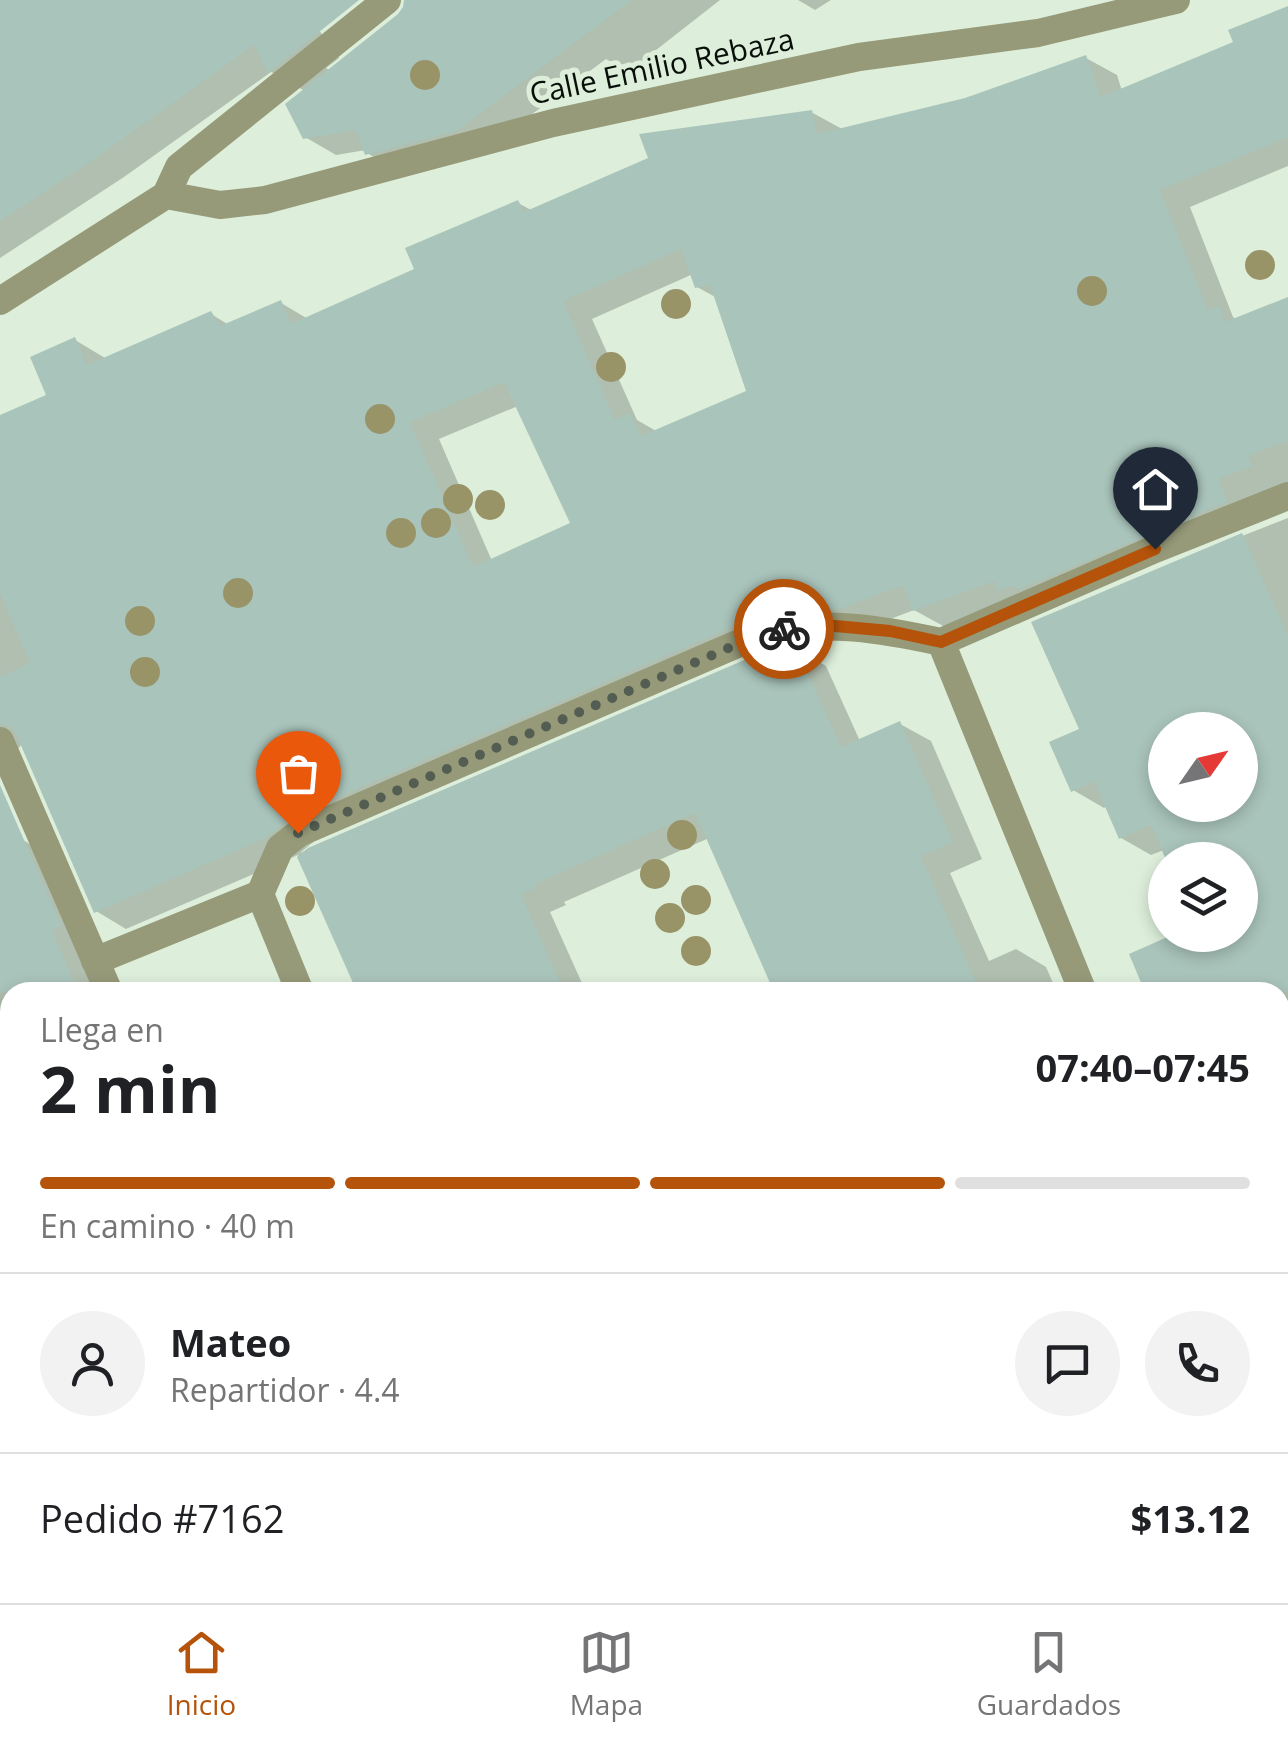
<!DOCTYPE html>
<html lang="es">
<head>
<meta charset="utf-8">
<style>
  :root { --surface:#fff; --page:#f2f2f2; --text:#202124; --muted:#757577; --line:#e0e0e0; --accent:#b45309 }
  body { margin:0; font-family:"Open Sans",sans-serif; background:var(--page); color:var(--text); height:100vh; display:flex; flex-direction:column; font-size:38px; white-space:nowrap }
  * { box-sizing:border-box; margin:0 }
  p { font-size:32px; color:var(--muted) }
  .icon { flex:none; width:55px; height:55px; fill:none; stroke:currentColor; stroke-width:2; stroke-linecap:round; stroke-linejoin:round }
  .map { position:relative; flex:1; overflow:hidden }
  .drawer { position:absolute; left:0px; top:982px; width:1290px; height:622px; display:flex; flex-direction:column; background:var(--surface); border-radius:30px 30px 0 0; box-shadow:0 5px 15px #0003 }
  .drawer>* { flex:none }
  .needle { width:65px; rotate:56deg }
  .tools { position:absolute; left:1148px; top:712px; display:grid; gap:20px }
  .tools a { display:grid; place-items:center; width:110px; height:110px; border-radius:50%; background:var(--surface); box-shadow:0 5px 15px #0003; font-size:50px }
  .pin { position:absolute; display:grid; place-items:center; width:85px; height:85px; color:#fff; margin:-102px -42px; border-radius:50% 50% 50% 0; rotate:-45deg; box-shadow:0 0 10px #0007 }
  .pin .icon { rotate:45deg }
  .courier { position:absolute; display:grid; place-items:center; width:100px; height:100px; margin:-50px; border:8px solid #b45309; border-radius:50%; background:#fff; color:#222; box-shadow:0 2px 12px #0007 }
  .headline em { font-style:normal; font-weight:700 }
  .headline div { display:flex; flex-direction:column-reverse }
  .headline { display:flex; align-items:center; justify-content:space-between; height:170px; padding:0 40px }
  h1 { font-size:65px; font-weight:700; line-height:75px }
  .bar { display:grid; grid-template-columns:repeat(4,1fr); gap:15px 10px; align-content:center; height:120px; padding:0 40px }
  .bar i { height:12px; border-radius:8px; background:var(--line) }
  .bar .on { background:var(--accent) }
  .bar p { grid-column:span 4 }
  .line { display:flex; align-items:center; gap:25px; padding:0 40px; border-top:2px solid var(--line) }
  .line div { flex:1 }
  .round { display:grid; place-items:center; flex:none; width:105px; height:105px; border-radius:52px; background:var(--page) }
  .tabs { display:flex; justify-content:space-around; align-items:center; height:140px; border-top:2px solid var(--line); background:var(--surface); font-size:28px; color:var(--muted) }
  .tabs a { display:grid; justify-items:center; gap:5px }
  .tabs .on { color:var(--accent) }
  .map>svg:first-child { display:block }
</style>
</head>
<body>
<div class="map">
<svg width="1288" height="1603" viewBox="0 0 1288 1603">
  <rect width="100%" height="100%" fill="#ddefdb"/>
  <path fill="#0003" fill-rule="evenodd" d="M0 0H309L301 5 339 58 326 68 335 73 430 0H720L628 72 606 59 488 147 398 171 367 153 366 150 336 155 305 137V91L271 72 124 177 0 258Z
    M798 0H831L815 10Z
    M1288 9V166L1190 207 1233 317 1238 320 1288 300V506L945 627 914 610 872 626 790 632 323 834 300 853 795 648 826 666 860 741 900 724 931 741 982 859 950 873 989 961 1016 949 1046 967 1057 992H776L709 838 564 902 566 905 550 912 586 992H359L298 855 126 929 96 911 24 742 15 752 0 758V418L49 396 75 340 105 358 211 314 229 325 281 303 308 319 417 271 518 203 533 211 811 112 844 130 966 100 1086 58 1117 75 1122 91 1236 43ZM693 274 697 287 717 298 749 392 658 432 637 420 592 319ZM518 406 573 525 492 561 439 439Z
    M1288 518V1147L1280 1128V992H1148L1132 955 1178 935H1240V860H1169L1164 850 1151 855 1121 838 1107 806 1104 808 1073 790 1082 731 1163 567ZM1165 730H1240V805H1165Z
    M23 840 53 858 100 992H10V1559L0 1561V850Z
    M1288 1273V1340L1280 1322V1277Z
    M40 1595H260L264 1603H42Z
    M285 1595H933L915 1603H571L570 1599 565 1603H268Z"/>
  <path fill="#a9c4bb" fill-rule="evenodd" d="M0 0H359L268 73 254 45 93 160 0 221Z
    M404 0H632L457 131 365 155 355 130 303 139 285 104 398 14 403 7Z
    M1288 6V137L1160 190 1208 310 1219 306 1225 322 1288 297V440L1248 456 1252 466 1218 479 1228 501 1017 590 1015 585 998 591 994 581 913 611 903 585 840 609 786 611 758 616 292 817 266 838 94 913 16 734 10 726 0 724V677L30 663 0 594V415L46 395 30 357 75 337 87 365 211 311 220 326 281 300 291 324 414 269 405 248 518 200 524 212 648 158 639 134 812 110 817 134 965 98 1086 55 1101 97 1233 42 1228 30ZM681 249 695 288 710 285 746 391 641 436 630 413 615 420 563 301ZM504 382 570 523 473 567 410 422Z
    M1242 533 1288 636V992H1145L1129 954 1172 935H1240V860H1166L1151 825 1119 839 1094 781 1071 792 1049 742 1079 729 1031 622ZM1165 730H1240V805H1165Z
    M795 645 841 747 900 721 953 842 921 856 980 992H774L695 813 535 884 536 888 521 894 564 992H357L297 857 308 848 770 649Z
    M0 785 62 927 52 931 79 992H0Z"/>
  <g fill="none" stroke-linecap="round" stroke-linejoin="round">
    <path stroke="#969a79" stroke-width="28" d="M166 195 220 205 265 200 553 123 859 57 1038 33 1176 0
      M166 195 179 167 387 0
      M0 301 166 195
      M941 642 1083 992
      M941 642 1155 549 1288 496
      M0 741 109 992
      M260 894 280 848 299 833 765 632C826 620 881 629 941 642
      M260 894 300 992
      M95 961 260 894
      M0 1297 10 1293
      M1280 1477 1288 1497
      M549 1595 552 1603
      M1083 1603 1102 1595"/>
  </g>
  <g fill="#999368">
    <circle cx="425" cy="75" r="15"/>
    <circle cx="1260" cy="265" r="15"/>
    <circle cx="1092" cy="291" r="15"/>
    <circle cx="676" cy="304" r="15"/>
    <circle cx="611" cy="367" r="15"/>
    <circle cx="380" cy="419" r="15"/>
    <circle cx="458" cy="499" r="15"/>
    <circle cx="490" cy="505" r="15"/>
    <circle cx="436" cy="523" r="15"/>
    <circle cx="401" cy="533" r="15"/>
    <circle cx="238" cy="593" r="15"/>
    <circle cx="140" cy="621" r="15"/>
    <circle cx="145" cy="672" r="15"/>
    <circle cx="682" cy="835" r="15"/>
    <circle cx="655" cy="874" r="15"/>
    <circle cx="696" cy="900" r="15"/>
    <circle cx="300" cy="901" r="15"/>
    <circle cx="670" cy="918" r="15"/>
    <circle cx="696" cy="951" r="15"/>
  </g>
  <g fill="none" stroke-linecap="round" stroke-linejoin="round">
    <path stroke="#535d52" stroke-width="10" stroke-dasharray="0 18" d="M298 833 766 632 784 629"/>
    <path stroke="#b45309" stroke-width="12" d="M784 629 797 626H835L890 631 941 642 1155 549"/>
  </g>
  <g text-anchor="middle" stroke-width="10" stroke-linejoin="round" paint-order="stroke">
    <g font-size="30" fill="#080e08" stroke="#ddefdb">
      <text transform="translate(662 67) rotate(-12)" y="10">Calle Emilio Rebaza</text>
    </g>
  </g>
</svg>
<div class="tools">
<a><svg class="needle" viewBox="-14 -14 28 28"><path d="M0-13l5 13h-10z" fill="#e53935"/><path d="M0 13l5-13h-10z" fill="#757577"/></svg></a>
<a><svg class="icon" aria-label="layers" viewBox="0 0 24 24"><path d="M12 4l9 5-9 5-9-5zM3 14l9 5 9-5"/></svg></a>
</div>
<div class="pin" style="left:298px;top:833px;background:#ea580c"><svg class="icon" aria-label="bag" viewBox="0 0 24 24"><path d="M5 8h14l-1 12H6zM9 8a3 3 0 0 1 6 0"/></svg></div>
<div class="pin" style="left:1155px;top:549px;background:#1f2937"><svg class="icon" aria-label="home" viewBox="0 0 24 24"><path d="M3 11l9-7 9 7M6 9v11h12V9"/></svg></div>
<div class="courier" style="left:784px;top:629px"><svg class="icon" aria-label="bike" viewBox="0 0 24 24"><circle cx="6" cy="16" r="4"/><circle cx="18" cy="16" r="4"/><path d="M6 16l4-8h5l3 8M10 8l3 8H6M13 5h3"/></svg></div>
<section class="drawer">
<div class="headline"><div><h1>2 min</h1><p>Llega en</p></div><em>07:40–07:45</em></div>
<div class="bar"><i class="on"></i><i class="on"></i><i class="on"></i><i></i><p>En camino · 40 m</p></div>
<div class="line" style="height:180px"><a class="round"><svg class="icon" aria-label="person" viewBox="0 0 24 24"><circle cx="12" cy="8" r="4"/><path d="M4 21q1-7 8-7t8 7"/></svg></a><div><b>Mateo</b><p>Repartidor · 4.4</p></div><a class="round"><svg class="icon" aria-label="chat" viewBox="0 0 24 24"><path d="M4 5h16v11H9l-5 4z"/></svg></a><a class="round"><svg class="icon" aria-label="phone" viewBox="0 0 24 24"><path d="M5 4h4l2 5-3 2q2 4 5 5l2-3 5 2v4C11 20 4 13 5 4z"/></svg></a></div>
<div class="line" style="height:130px"><div>Pedido #7162</div><b>$13.12</b></div>
</section>
</div>
<nav class="tabs">
<a class="on"><svg class="icon" aria-label="home" viewBox="0 0 24 24"><path d="M3 11l9-7 9 7M6 9v11h12V9"/></svg>Inicio</a>
<a><svg class="icon" aria-label="map" viewBox="0 0 24 24"><path d="M3 6l6-2 6 2 6-2v14l-6 2-6-2-6 2zM9 4v14M15 6v14"/></svg>Mapa</a>
<a><svg class="icon" aria-label="saved" viewBox="0 0 24 24"><path d="M7 4h10v16l-5-4-5 4z"/></svg>Guardados</a>
</nav>
</body>
</html>
